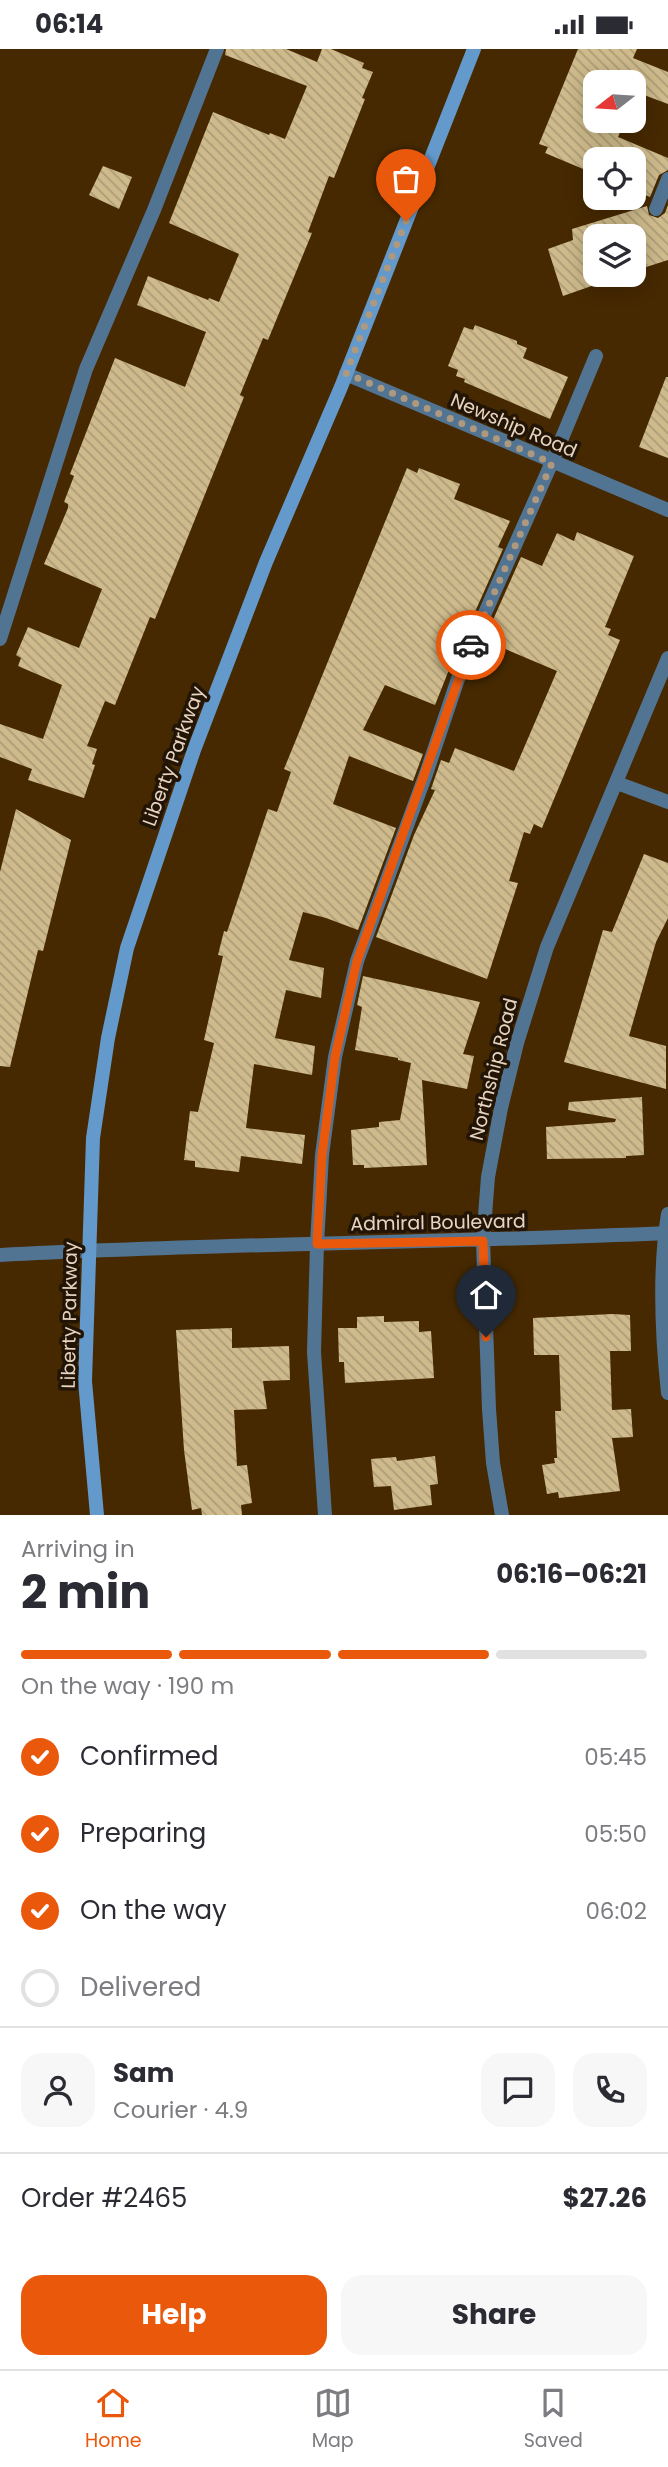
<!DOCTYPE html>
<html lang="en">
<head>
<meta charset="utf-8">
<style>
  :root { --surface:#fff; --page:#f7f7f7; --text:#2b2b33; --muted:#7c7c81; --line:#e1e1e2; --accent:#ea580c }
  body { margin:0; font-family:Poppins,sans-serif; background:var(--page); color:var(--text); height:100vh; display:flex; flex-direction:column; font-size:26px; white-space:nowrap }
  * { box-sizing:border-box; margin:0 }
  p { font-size:23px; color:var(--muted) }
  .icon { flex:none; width:38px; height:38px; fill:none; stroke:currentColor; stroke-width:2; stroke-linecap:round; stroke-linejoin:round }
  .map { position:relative; height:1466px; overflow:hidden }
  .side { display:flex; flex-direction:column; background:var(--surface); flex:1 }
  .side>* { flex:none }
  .needle { width:46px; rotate:253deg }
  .fabs { position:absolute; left:583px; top:21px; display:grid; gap:14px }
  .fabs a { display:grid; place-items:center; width:63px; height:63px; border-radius:14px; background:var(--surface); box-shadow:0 4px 18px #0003; font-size:35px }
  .pin { position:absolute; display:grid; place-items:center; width:60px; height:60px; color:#fff; margin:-72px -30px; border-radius:50% 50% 50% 0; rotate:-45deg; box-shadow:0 0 7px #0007 }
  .pin .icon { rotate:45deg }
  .courier { position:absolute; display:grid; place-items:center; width:70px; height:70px; margin:-35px; border:5px solid #ea580c; border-radius:50%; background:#fff; color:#222; box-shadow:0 2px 9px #0007 }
  .headline em { font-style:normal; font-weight:700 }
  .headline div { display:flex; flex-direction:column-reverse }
  .headline { display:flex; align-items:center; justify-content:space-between; height:119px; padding:0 21px }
  h1 { font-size:46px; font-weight:700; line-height:52px }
  .bar { display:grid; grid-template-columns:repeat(4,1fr); gap:10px 7px; align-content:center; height:84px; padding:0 21px }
  .bar i { height:9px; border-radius:5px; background:var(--line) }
  .bar .on { background:var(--accent) }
  .bar p { grid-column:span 4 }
  .line { display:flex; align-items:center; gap:18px; padding:0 21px; border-top:2px solid var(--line) }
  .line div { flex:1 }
  .round { display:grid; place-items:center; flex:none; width:74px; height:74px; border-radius:21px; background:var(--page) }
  ol { padding:0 21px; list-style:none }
  li { display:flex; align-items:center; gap:21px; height:77px }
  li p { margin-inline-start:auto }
  li .icon { padding:7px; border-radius:50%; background:var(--accent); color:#fff; stroke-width:4 }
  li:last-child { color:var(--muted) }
  li i { width:38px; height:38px; border:4px solid var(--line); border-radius:50% }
  .button { display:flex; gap:14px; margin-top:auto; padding:14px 21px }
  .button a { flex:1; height:80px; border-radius:21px; background:var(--accent); color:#fff; font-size:28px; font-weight:700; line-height:80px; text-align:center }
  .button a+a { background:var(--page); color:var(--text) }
  .status { display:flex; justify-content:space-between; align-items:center; height:49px; padding:0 35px; background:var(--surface); direction:ltr }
  .status svg { height:19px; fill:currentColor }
  .tab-bar { display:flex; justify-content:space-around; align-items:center; height:98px; border-top:2px solid var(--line); background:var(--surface); font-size:19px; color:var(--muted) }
  .tab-bar a { display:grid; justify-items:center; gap:4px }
  .tab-bar .on { color:var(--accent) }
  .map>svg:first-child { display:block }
</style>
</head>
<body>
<div class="status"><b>06:14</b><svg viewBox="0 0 49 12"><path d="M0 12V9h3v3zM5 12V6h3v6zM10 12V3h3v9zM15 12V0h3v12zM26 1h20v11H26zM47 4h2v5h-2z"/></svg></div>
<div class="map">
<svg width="668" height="1466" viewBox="0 0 668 1466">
  <defs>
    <pattern id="building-back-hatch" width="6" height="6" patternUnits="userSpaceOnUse" patternTransform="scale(1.75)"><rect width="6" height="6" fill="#ceba8b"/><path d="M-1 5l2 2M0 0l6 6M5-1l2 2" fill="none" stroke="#ac9c77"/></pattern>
  </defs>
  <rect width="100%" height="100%" fill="#462901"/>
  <path fill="url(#building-back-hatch)" d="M226 0H286L317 13 322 0H331L364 14 362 19 373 23 362 49 365 50 334 129 329 127 308 183 312 184 268 291 263 289 240 346 244 348 155 570 150 568 115 656 105 652 87 697 97 700 92 715 95 716 84 749 28 731 32 720 0 708V675L43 690 62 636 18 617 21 609 16 606 28 578 79 599 102 540 44 515 68 459V455L64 453 74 427 70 425 115 309 185 338 206 283 137 256 148 227 208 251 209 249 219 253 239 205 169 174 213 63 269 86 270 84 285 90 307 37 225 6Z
    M578 0H637L633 9 668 23V55L636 43 634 50V33H595V72H625L618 88 668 109V121L659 126 650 148 634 141V110H595V125L545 104 548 98 539 95Z
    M103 117 132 128 119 160 89 146Z
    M668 156V211L634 222V187H595V226H623L563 247 548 200 573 191 572 180 647 157 649 166 658 169 665 164Z
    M475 276 517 292V295L527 299 523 309 568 328 550 370 464 333 465 330 456 327 458 321 448 317 464 278 473 281Z
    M666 328H668V409L639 398Z
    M407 419 417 424 419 419 460 435 454 450 510 472 498 498 503 500 466 583H464L435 656 385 636 363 681 423 705 413 732 349 707 333 755 396 779 358 881 326 869 303 863 289 911 324 919 321 949 286 941 275 989 315 997 312 1026 254 1015 246 1079 305 1086 302 1115 241 1107 239 1123 195 1118V1112L184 1111 190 1062 198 1063 214 994 204 991 223 907 218 906 224 882 227 883 268 760 277 763 291 723 284 720Z
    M577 483 634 507 605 578 611 580 608 586 620 591 542 779 534 775 530 785 524 783 509 832 518 834 487 930 376 888 414 786 435 741 431 740 441 711 449 714 455 699 514 722 557 622 484 591 521 508 542 517 557 484 574 492Z
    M16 760 71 791 43 902 38 901 10 1018 0 1017V823Z
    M644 805 668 814V869L656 893 629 987 666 997V1040L564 1013 603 881 612 883Z
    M363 927 480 953 463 1005 474 1007 467 1040 422 1031 427 1116 364 1119V1116H353L351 1081 379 1078V1073L400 1071 411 1014 398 1011V1009L355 1001 362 958 357 956Z
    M642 1048 644 1106 626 1107V1109L547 1110 546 1078 615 1073 616 1070 568 1061 569 1053Z
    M612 1265 630 1266 631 1302H610L612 1361 631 1360 633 1388 612 1389 620 1442 559 1449 558 1443 547 1445 542 1416 555 1414 554 1409H557L555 1362H561L559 1306H534L533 1269Z
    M384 1267V1273L419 1272V1283L431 1282 434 1329 345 1334 344 1313H339L338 1279H357V1268Z
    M232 1279V1299L289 1297 290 1331 263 1332 267 1360 234 1361 237 1417 247 1416 252 1454 241 1456 242 1466H202L201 1459 192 1461 184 1401 176 1281Z
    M435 1407 438 1435 430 1436 432 1456 394 1461 391 1437 374 1438 371 1410 396 1408 397 1412Z"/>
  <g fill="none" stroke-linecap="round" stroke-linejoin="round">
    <path stroke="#527493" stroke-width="14" d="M656 160 668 130
      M0 590 86 320 154 161 217 0
      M668 1165C659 1220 662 1288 668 1344
      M325 1466 314 1303 317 1195 322 1106 335 1008 357 912 426 725 465 609 552 413 596 307"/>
    <path stroke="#527493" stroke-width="14" d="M346 325 668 461
      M617 734 668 753
      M0 1206C223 1194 445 1194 668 1184
      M502 1466 493 1414 489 1360 483 1192 488 1128 501 1059 517 994 547 898 668 609"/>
    <path stroke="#6399cb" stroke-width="14" d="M97 1466 85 1332 93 1089 108 989 127 899 194 701 266 513 341 338 474 0"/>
  </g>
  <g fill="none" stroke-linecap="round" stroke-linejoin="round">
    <path stroke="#af997e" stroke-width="7" stroke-dasharray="0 12.6" d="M406 172 346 324 552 414 471 596"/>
    <path stroke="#ea580c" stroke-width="9" d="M471 596 357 912 335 1008 322 1106 317 1195 483 1192 486 1288"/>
  </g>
  <g text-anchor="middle" stroke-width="7" stroke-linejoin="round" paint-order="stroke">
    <g font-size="19" fill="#e8d5c1" stroke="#221506">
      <text transform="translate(514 376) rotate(23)" y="7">Newship Road</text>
      <text transform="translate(173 707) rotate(-70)" y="7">Liberty Parkway</text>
      <text transform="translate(493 1020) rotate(-76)" y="7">Northship Road</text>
      <text transform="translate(438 1173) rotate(-1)" y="7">Admiral Boulevard</text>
      <text transform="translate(69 1266) rotate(-89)" y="7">Liberty Parkway</text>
    </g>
  </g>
</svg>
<div class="fabs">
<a><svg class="needle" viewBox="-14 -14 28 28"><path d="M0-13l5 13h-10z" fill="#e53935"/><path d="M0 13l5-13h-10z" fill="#7c7c81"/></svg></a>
<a><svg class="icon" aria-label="locate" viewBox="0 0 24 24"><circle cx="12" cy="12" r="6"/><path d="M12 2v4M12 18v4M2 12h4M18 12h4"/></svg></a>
<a><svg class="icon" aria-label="layers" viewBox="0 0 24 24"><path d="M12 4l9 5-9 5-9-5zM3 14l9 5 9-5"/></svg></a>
</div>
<div class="pin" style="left:406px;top:172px;background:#ea580c"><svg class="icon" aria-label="bag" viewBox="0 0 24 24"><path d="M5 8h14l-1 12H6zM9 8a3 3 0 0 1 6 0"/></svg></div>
<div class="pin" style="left:486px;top:1288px;background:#1f2937"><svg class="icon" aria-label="home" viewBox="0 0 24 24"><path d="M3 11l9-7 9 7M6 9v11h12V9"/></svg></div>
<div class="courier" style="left:471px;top:596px"><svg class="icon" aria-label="car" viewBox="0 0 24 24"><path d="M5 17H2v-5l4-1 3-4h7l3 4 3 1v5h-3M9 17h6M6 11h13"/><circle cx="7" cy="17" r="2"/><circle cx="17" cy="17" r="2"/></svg></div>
</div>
<section class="side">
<div class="headline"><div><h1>2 min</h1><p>Arriving in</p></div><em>06:16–06:21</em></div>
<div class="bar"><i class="on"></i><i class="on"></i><i class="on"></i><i></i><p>On the way · 190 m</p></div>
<ol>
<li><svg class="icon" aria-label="check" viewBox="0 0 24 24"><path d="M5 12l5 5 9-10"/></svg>Confirmed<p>05:45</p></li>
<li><svg class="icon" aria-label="check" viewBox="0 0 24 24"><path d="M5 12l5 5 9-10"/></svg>Preparing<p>05:50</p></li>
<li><svg class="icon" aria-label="check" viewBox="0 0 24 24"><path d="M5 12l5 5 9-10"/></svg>On the way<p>06:02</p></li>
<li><i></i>Delivered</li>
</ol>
<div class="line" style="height:126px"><a class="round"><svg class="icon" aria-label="person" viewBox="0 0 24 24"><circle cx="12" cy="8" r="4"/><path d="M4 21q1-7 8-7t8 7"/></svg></a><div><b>Sam</b><p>Courier · 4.9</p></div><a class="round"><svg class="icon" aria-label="chat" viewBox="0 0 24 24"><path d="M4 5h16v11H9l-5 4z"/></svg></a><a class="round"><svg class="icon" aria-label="phone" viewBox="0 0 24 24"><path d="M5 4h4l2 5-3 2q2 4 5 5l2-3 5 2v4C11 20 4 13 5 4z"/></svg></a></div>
<div class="line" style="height:91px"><div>Order #2465</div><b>$27.26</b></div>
<div class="button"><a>Help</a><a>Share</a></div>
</section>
<nav class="tab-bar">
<a class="on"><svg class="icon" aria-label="home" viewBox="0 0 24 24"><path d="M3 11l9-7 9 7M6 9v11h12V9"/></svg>Home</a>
<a><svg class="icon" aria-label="map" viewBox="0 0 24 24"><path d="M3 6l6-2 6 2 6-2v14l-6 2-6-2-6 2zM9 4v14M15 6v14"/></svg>Map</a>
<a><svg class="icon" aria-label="saved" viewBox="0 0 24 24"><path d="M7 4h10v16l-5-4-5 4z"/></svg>Saved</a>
</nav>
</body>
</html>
